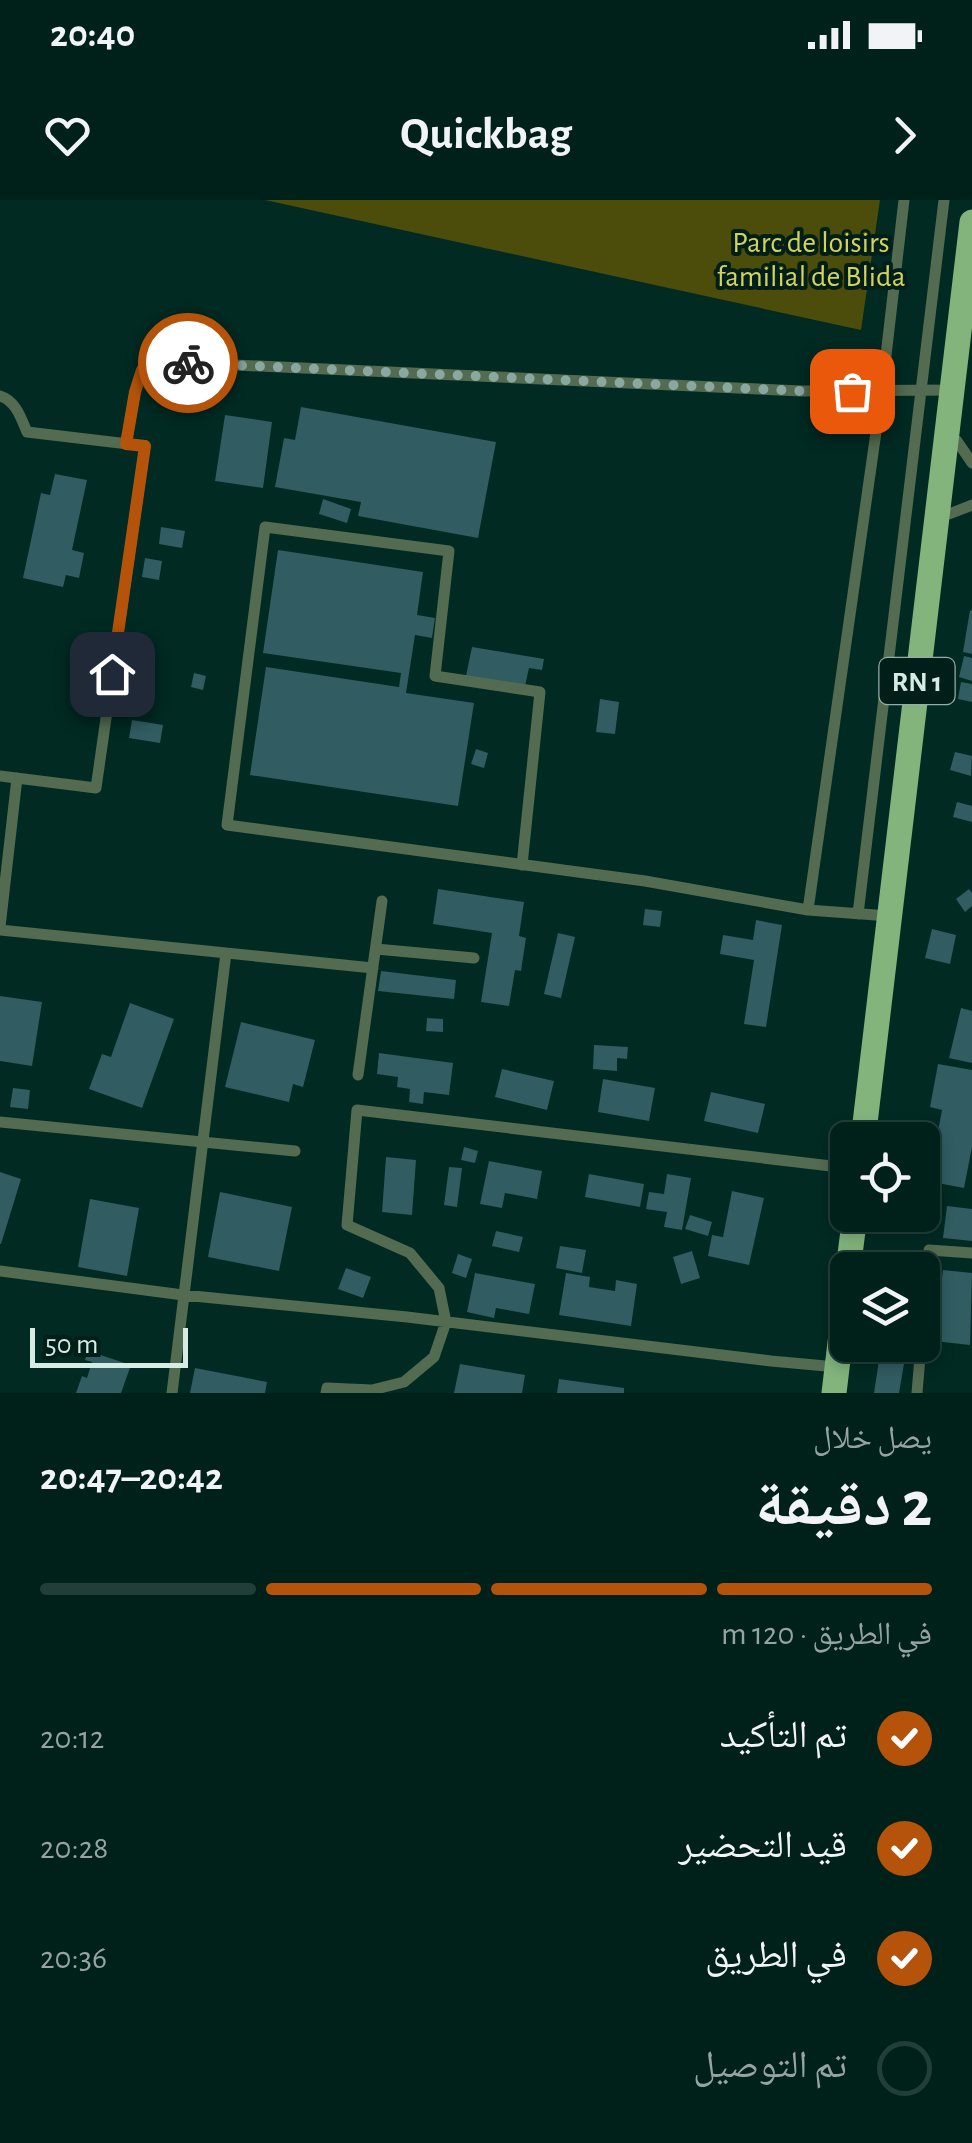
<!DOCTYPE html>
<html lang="ar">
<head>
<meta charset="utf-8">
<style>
  :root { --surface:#00201a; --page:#0a2823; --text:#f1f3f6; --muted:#95a3a2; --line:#223e39; --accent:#b45309 }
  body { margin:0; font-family:"Alegreya Sans","Noto Naskh Arabic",sans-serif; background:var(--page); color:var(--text); direction:rtl; height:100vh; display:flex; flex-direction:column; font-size:38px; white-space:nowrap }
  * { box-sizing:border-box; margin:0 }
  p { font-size:32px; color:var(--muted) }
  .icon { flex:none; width:55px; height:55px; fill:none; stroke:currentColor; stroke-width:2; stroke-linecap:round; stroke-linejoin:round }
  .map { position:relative; height:1193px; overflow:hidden; direction:ltr }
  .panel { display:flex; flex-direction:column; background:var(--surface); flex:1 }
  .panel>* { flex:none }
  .controls { position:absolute; left:830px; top:922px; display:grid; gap:20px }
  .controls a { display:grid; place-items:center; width:110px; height:110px; border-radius:15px; background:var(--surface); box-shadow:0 5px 15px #0003,0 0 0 2px var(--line); font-size:50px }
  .scale { position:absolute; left:30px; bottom:25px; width:158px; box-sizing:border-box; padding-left:10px; border:5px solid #d5ebe4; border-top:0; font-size:28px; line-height:35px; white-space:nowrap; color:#d5ebe4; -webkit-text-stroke:8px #011f18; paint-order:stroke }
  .pin { position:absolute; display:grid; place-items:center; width:85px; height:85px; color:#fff; margin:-42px; border-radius:20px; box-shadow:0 5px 15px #0006 }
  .courier { position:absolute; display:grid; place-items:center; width:100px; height:100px; margin:-50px; border:8px solid #b45309; border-radius:50%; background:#fff; color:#222; box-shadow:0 2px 12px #0007 }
  .headline em { font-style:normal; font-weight:700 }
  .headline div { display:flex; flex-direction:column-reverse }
  .headline { display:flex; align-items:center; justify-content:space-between; height:170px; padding:0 40px }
  h1 { font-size:65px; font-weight:700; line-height:75px }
  .bar { display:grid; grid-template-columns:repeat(4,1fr); gap:15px 10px; align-content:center; height:120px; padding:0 40px }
  .bar i { height:12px; border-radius:8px; background:var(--line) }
  .bar .on { background:var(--accent) }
  .bar p { grid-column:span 4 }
  ol { padding:0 40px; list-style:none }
  li { display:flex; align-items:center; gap:30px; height:110px }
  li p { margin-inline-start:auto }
  li .icon { padding:10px; border-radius:50%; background:var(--accent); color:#fff; stroke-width:4 }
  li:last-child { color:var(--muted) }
  li i { width:55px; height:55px; border:5px solid var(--line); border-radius:50% }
  .status { display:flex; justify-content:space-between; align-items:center; height:70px; padding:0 50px; background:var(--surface); direction:ltr }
  .status svg { height:28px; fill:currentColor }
  header { display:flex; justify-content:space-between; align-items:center; height:130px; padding:0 40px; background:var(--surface); font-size:45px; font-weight:700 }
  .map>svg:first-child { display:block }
</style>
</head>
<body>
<div class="status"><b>20:40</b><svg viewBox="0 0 49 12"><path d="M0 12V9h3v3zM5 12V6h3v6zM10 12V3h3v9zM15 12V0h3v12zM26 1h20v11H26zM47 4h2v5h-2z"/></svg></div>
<header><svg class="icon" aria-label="forward" viewBox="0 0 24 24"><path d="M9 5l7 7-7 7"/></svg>Quickbag<svg class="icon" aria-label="heart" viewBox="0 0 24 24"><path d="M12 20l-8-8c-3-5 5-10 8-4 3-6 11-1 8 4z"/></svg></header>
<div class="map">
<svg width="972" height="1193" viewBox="0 0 972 1193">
  <rect width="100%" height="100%" fill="#002a22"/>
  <path fill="#4c4c0b" d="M265 0H880L861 130Z"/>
  <path fill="#305c62" d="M301 207 496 242 478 338 358 316 361 302 275 287 284 238 295 240Z
    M225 215 272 222 263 288 215 281Z
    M55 274 87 280 72 350 84 353 79 378 66 375 63 387 23 378 41 293 50 295Z
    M323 299 351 309 347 323 319 314Z
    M161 327 185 331 182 348 159 344Z
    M278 350 423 372 417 415 435 418 432 438 415 435 406 493 474 503 458 606 250 575 266 467 399 487 401 473 263 453Z
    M145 358 162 361 159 380 142 377Z
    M970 410 972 411V454L963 452Z
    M472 447 544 459 542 470 529 468 525 486 466 476Z
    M964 456 972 458V481L959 477Z
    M194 473 206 476 203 490 191 487Z
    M961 482 972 484V502L958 499Z
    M600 499 619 502 615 534 596 532Z
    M132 520 163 525 160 543 129 538Z
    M476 549 488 553 484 568 471 564Z
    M955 552 972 556 971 576 950 570Z
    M957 602 972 606V622L953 617Z
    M438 689 524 702 519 736 526 738 521 771 515 770 509 806 481 802 492 733 433 724Z
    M969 689 972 693V706L965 712 956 699Z
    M645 709 662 711 660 727 643 725Z
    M756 720 782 725 766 827 744 824 754 760 720 754 723 735 753 740Z
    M932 729 956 735 950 764 925 758Z
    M558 733 575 737 561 798 544 794Z
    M381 771 456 780 454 799 378 791Z
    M0 796 42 802 32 866 0 861Z
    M130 803 174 819 142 908 89 889 102 854 111 857Z
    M961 808 972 811V863L949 858Z
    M427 818 443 819V832L426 831Z
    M241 822 315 840 303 887 293 884 289 902 225 887Z
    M594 845 628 847 627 859 617 858V871L593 869Z
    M379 853 453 863 449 895 424 892 423 904 409 902 410 889 397 887 398 877 377 874Z
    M938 864 972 870V947L964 988 922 980V961L932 963 942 910 930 907Z
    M502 869 554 881 547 910 495 897Z
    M603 879 655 888 649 921 598 912Z
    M13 888 30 890 28 909 10 907Z
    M711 892 765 904 758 933 704 921Z
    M464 947 478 951 475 963 461 960Z
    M386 957 416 960 412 1015 382 1012Z
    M489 961 542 971 537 999 505 993 502 1008 480 1004Z
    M449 967 462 968 457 1007 444 1005Z
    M0 972 21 979 1 1044H0Z
    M589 974 644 984 640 1007 585 997Z
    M667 974 691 978 682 1030 664 1027 667 1012 646 1009 649 992 664 994Z
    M732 991 764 998 749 1065 708 1056 712 1035 723 1037Z
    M220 992 292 1007 279 1071 208 1057Z
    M90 999 139 1008 127 1076 78 1067Z
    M947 1006 972 1009V1041L943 1038Z
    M690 1015 712 1022 708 1036 685 1029Z
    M496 1031 523 1037 519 1052 492 1046Z
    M560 1046 586 1050 582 1073 556 1068Z
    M692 1051 700 1078 681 1084 673 1057Z
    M458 1054 472 1059 466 1078 452 1073Z
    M346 1068 371 1077 363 1098 338 1089Z
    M943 1070 972 1073 970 1145 934 1141Z
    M475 1073 535 1084 529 1114 496 1108 494 1118 467 1112Z
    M566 1073 590 1077 589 1087 615 1091 616 1080 637 1084 631 1126 559 1115Z
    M88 1151 131 1165 121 1193H76L82 1176 87 1178 92 1162 85 1160Z
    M880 1154 905 1158 899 1193H874Z
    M460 1164 525 1175 522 1193H454Z
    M195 1168 267 1182 265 1193H190Z
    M559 1179 624 1188V1193H557Z"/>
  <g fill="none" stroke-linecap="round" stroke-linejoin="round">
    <path stroke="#536b50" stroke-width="11" d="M0 196C16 201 21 218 27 232L145 246 96 588 0 576
      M957 241 972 263
      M126 244 135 192 142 170 154 164 170 162 802 191 952 190
      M949 314 972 305
      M522 665 540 492 435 476 449 351 265 327 227 625 645 681 808 710 889 716
      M808 710 882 190 904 0
      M858 714 944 0
      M0 727 17 578
      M0 730 373 768
      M376 749 474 758
      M358 875 382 701
      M0 922 295 951
      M0 1071 183 1095 407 1117 771 1161 837 1167
      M922 1129 929 1050 972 1053
      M172 1193 226 753
      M326 1193 327 1188 372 1190 404 1182 434 1157 446 1122 439 1088 410 1053 347 1025 357 910 848 968
      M917 1193 921 1145"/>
    <path stroke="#82b47c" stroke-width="25" d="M863 940 972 22
      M848 1070 855 1015
      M834 1193 848 1076"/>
  </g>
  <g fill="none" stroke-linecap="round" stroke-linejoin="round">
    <path stroke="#8aa7a0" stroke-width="10" stroke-dasharray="0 18" d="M188 163 802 191H852"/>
    <path stroke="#b45309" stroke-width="12" d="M112 474 145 246 126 244 135 192 142 170 154 164 188 163"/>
  </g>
  <g text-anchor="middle" stroke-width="8" stroke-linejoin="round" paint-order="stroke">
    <rect fill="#011f18" stroke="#95aea7" stroke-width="2.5" x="879.5" y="458" width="75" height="46" rx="8"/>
    <g font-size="28" font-weight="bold" fill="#d5ebe4">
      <text x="917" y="491">RN 1</text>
    </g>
    <g font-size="30" fill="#d3d35a" stroke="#011f18">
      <text x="811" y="52">Parc de loisirs<tspan x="811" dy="34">familial de Blida</tspan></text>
    </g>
  </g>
</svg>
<div class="controls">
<a><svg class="icon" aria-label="locate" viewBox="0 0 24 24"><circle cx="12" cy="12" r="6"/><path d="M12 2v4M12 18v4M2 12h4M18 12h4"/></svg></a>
<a><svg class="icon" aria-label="layers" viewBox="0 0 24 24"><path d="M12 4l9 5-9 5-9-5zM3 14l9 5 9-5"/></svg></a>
</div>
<div class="scale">50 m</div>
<div class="pin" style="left:852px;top:191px;background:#ea580c"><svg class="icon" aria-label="bag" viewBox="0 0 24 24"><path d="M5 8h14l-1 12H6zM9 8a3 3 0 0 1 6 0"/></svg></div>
<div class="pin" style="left:112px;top:474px;background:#1f2937"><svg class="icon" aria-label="home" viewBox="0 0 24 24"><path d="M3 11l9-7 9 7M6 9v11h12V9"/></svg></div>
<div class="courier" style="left:188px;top:163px"><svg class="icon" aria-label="bike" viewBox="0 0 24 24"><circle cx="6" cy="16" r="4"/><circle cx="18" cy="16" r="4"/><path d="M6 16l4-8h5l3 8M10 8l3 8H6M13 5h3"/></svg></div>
</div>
<section class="panel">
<div class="headline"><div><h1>2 دقيقة</h1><p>يصل خلال</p></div><em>20:42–20:47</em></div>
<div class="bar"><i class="on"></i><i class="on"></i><i class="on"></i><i></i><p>في الطريق · 120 m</p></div>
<ol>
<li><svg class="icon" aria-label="check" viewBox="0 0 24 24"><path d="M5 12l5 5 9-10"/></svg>تم التأكيد<p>20:12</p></li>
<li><svg class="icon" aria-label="check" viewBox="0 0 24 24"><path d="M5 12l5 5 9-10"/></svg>قيد التحضير<p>20:28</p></li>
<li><svg class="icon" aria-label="check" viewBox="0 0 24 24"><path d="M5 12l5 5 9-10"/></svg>في الطريق<p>20:36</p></li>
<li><i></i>تم التوصيل</li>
</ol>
</section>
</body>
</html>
